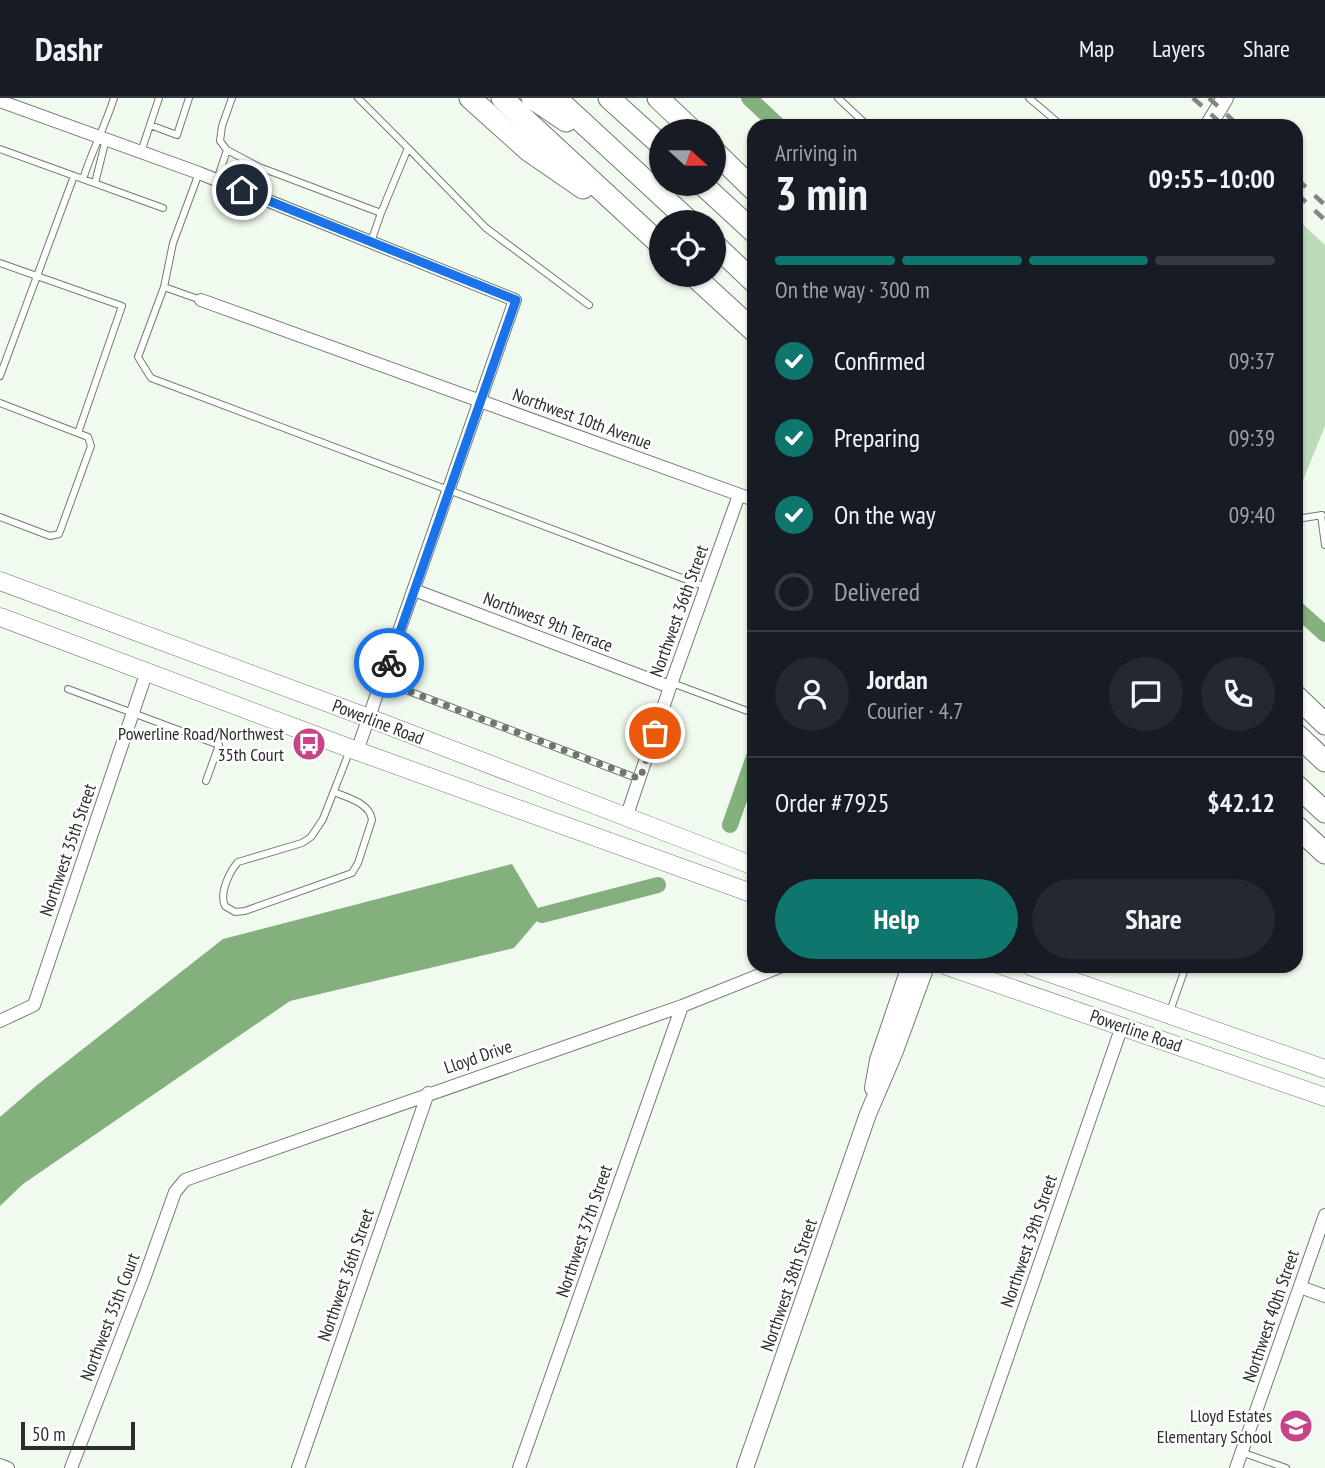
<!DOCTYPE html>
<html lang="en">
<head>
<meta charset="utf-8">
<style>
  :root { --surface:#171b24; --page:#242831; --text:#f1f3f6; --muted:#9ea1a6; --line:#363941; --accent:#0f766e }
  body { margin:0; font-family:"PT Sans Narrow",sans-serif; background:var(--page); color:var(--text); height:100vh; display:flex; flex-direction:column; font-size:26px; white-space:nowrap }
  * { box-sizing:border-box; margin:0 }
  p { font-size:23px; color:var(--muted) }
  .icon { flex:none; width:38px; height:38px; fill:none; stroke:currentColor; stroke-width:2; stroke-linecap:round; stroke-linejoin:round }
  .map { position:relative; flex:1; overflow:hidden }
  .panel { position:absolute; left:747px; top:21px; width:556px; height:854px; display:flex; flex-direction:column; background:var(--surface); border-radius:21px; box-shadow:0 2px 5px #0004 }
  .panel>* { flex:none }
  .needle { width:46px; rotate:111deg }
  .tools { position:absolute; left:649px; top:21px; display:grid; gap:14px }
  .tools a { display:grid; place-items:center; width:77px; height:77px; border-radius:50%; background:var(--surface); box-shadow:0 2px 5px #0004; font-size:35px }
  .scale { position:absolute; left:21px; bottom:18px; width:114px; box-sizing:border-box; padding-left:7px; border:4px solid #2b2f2b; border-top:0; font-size:19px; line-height:24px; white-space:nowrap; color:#2b2f2b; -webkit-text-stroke:5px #fff; paint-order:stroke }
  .pin { position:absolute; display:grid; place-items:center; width:60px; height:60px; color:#fff; margin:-30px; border:4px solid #fff; border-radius:50%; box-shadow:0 2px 7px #0007 }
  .courier { position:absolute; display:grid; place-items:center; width:70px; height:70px; margin:-35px; border:5px solid #1a73e8; border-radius:50%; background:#fff; color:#222; box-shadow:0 2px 9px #0007 }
  .headline em { font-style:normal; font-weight:800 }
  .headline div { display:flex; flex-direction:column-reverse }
  .headline { display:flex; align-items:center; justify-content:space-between; height:119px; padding:0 28px }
  h1 { font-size:46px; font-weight:800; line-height:52px }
  .bar { display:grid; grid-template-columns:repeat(4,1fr); gap:10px 7px; align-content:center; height:84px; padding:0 28px }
  .bar i { height:9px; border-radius:5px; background:var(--line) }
  .bar .active { background:var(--accent) }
  .bar p { grid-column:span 4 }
  .line { display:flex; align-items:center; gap:18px; padding:0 28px; border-top:2px solid var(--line) }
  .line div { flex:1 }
  .round { display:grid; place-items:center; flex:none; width:74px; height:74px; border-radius:37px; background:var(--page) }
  ol { padding:0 28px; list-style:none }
  li { display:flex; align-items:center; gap:21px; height:77px }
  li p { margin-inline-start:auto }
  li .icon { padding:7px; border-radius:50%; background:var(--accent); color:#fff; stroke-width:4 }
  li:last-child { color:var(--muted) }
  li i { width:38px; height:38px; border:4px solid var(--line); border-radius:50% }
  .cta { display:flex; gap:14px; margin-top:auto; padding:14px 28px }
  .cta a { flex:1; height:80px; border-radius:42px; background:var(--accent); color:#fff; font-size:28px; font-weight:800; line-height:80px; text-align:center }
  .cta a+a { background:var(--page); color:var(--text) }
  header { display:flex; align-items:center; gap:42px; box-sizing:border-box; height:98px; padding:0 35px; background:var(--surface); border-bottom:2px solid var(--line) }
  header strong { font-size:33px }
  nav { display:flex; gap:38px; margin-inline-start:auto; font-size:24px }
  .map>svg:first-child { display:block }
</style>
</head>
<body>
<header>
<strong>Dashr</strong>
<nav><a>Map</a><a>Layers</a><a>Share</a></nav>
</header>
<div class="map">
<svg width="1325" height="1370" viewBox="0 0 1325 1370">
  <rect width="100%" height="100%" fill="#f0faee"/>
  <path fill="#bbdbb7" d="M1297 121 1325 147V328L1297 397Z"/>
  <path fill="#83b07d" d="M512 766 542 817 514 850 290 903 23 1086 0 1108V1019L37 987 223 841Z"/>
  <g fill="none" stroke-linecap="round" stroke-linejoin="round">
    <path stroke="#83b07d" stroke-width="16" d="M749 0 779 28
      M1297 511 1325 536
      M730 727 754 659
      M542 817 658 787"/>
    <defs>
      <path id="service" d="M358 0 408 50 381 115
        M838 0 868 28
        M1029 0 1062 28
        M150 27 177 37 189 0
        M408 50 486 130 589 207
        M0 51 163 110
        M227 52 259 69 381 115 371 144
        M141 54 159 0
        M83 81C92 53 105 28 114 0
        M217 82 227 52 220 43 222 28 232 0
        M95 85 106 41
        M0 165 122 208 78 335
        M164 189 173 145 199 75
        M201 202 164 189 138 259 151 280 706 489
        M0 278 74 78
        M0 305 88 339 91 348 59 436 50 438 0 419
        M1321 417 1325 447
        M1297 421 1322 417
        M382 583 639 681
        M672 585 750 614
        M68 591 219 647 206 683
        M334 694C348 700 370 705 372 722L358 765 352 775 245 813 235 814 225 808C219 796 229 774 238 764L302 745 311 739 323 721 350 652
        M1169 916 1186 868
        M1241 1354 1286 1370"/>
      <path id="minor" d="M0 3 199 75 515 202 357 653
        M201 202 754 402
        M414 492 670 589
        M626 720 670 589 739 397
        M0 923 34 907 147 573
        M1300 1189 1325 1198
        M0 1367 8 1370
        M71 1370 144 1181 175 1094 185 1082 682 908 782 868
        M298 1370 428 995
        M519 1370 682 908
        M969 1370 1122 928
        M1236 1370 1325 1117"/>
      <path id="tertiary" d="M1208 28 1225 0
        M873 990 878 962 910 868
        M745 1370 868 1016 895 953 926 868"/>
      <path id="secondary" d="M0 483 369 620 754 768
        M0 519 357 653 754 796
        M947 868 1325 999
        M1030 868 1325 971"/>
      <path id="motorway" d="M470 0 528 52 583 90
        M502 0 662 148
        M532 0 566 23
        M556 0 690 124
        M609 0 662 48
        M658 0 693 33
        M714 53 754 92
        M702 86 754 134
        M714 146 754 184
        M693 177 754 233
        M1297 599 1325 626
        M1297 637 1325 663
        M1297 688 1325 714
        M1297 729 1325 755"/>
    </defs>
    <use href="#service" stroke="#717b70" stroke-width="8"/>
    <use href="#minor" stroke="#717b70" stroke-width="14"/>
    <use href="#tertiary" stroke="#717b70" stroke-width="18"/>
    <use href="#secondary" stroke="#717b70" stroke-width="19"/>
    <use href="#motorway" stroke="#717b70" stroke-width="23"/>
    <use href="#service" stroke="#fff" stroke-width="6"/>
    <use href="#minor" stroke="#fff" stroke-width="12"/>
    <use href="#tertiary" stroke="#fff" stroke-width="16"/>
    <use href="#secondary" stroke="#fff" stroke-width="18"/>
    <use href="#motorway" stroke="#fff" stroke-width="21"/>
    <path stroke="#828881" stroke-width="4.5" stroke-dasharray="12 12" stroke-linecap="butt" d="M1193 0 1224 28
      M1209 0 1239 28
      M1297 81 1325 107
      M1297 96 1325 122"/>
  </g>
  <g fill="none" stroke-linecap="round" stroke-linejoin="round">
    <path stroke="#70766f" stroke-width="7" stroke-dasharray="0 12.6" d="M389 565 382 583 640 681 655 635"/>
    <path stroke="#1a73e8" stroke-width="9" d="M242 92 516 202 389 565"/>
  </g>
  <defs>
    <symbol id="bus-disc" viewBox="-11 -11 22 22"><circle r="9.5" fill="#c74489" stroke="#fff"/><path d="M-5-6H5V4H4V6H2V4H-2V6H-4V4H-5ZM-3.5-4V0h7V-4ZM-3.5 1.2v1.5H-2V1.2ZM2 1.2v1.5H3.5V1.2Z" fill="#fff"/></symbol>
    <symbol id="school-disc" viewBox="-11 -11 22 22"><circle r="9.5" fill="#c74489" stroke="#fff"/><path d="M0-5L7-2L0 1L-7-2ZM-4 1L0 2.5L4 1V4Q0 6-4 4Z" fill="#fff"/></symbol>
  </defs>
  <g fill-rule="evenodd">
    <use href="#bus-disc" x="290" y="627" width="38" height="38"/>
    <use href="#school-disc" x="1277" y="1309" width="38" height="38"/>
  </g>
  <g text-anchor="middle" stroke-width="5" stroke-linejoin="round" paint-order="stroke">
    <g font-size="18" fill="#2b2f2b" stroke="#fff">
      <text transform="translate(582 321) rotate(20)" y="6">Northwest 10th Avenue</text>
      <text transform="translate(679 513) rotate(-70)" y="6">Northwest 36th Street</text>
      <text transform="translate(548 524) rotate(21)" y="6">Northwest 9th Terrace</text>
      <text transform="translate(378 624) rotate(21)" y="6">Powerline Road</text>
      <text transform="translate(68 752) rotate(-71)" y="6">Northwest 35th Street</text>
      <text transform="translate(1136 933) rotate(19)" y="6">Powerline Road</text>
      <text transform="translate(478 959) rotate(-19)" y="6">Lloyd Drive</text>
      <text transform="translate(584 1133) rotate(-71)" y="6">Northwest 37th Street</text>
      <text transform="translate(1029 1143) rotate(-71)" y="6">Northwest 39th Street</text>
      <text transform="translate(346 1177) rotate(-71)" y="6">Northwest 36th Street</text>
      <text transform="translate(789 1187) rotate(-71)" y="6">Northwest 38th Street</text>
      <text transform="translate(1271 1218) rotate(-71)" y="6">Northwest 40th Street</text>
      <text transform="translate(110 1219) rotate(-69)" y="6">Northwest 35th Court</text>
    </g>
    <g font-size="18" fill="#2b2f2b" stroke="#fff" text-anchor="end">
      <text x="284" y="642">Powerline Road/Northwest<tspan x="284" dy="21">35th Court</tspan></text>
      <text x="1272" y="1324">Lloyd Estates<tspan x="1272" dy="21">Elementary School</tspan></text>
    </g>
  </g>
</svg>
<div class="tools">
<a><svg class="needle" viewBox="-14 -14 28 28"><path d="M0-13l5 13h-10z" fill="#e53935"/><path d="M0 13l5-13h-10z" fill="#9ea1a6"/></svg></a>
<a><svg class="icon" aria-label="locate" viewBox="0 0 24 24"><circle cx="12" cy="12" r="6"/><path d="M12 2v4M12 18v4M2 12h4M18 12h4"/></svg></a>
</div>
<div class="scale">50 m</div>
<div class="pin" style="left:655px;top:635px;background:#ea580c"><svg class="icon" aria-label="bag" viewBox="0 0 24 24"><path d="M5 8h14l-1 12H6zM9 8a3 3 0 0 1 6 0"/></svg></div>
<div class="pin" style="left:242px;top:92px;background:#1f2937"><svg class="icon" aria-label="home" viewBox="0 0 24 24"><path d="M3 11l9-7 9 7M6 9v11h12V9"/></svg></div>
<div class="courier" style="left:389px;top:565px"><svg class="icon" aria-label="bike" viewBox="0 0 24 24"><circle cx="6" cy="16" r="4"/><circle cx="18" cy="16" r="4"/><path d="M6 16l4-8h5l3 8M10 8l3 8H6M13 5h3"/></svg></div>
<section class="panel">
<div class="headline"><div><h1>3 min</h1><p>Arriving in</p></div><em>09:55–10:00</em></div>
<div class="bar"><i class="active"></i><i class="active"></i><i class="active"></i><i></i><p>On the way · 300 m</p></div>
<ol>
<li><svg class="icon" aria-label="check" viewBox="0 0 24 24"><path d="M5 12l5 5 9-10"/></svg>Confirmed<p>09:37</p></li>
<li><svg class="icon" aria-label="check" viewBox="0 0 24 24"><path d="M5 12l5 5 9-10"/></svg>Preparing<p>09:39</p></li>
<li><svg class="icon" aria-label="check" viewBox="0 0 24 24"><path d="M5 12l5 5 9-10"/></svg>On the way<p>09:40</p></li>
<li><i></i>Delivered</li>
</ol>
<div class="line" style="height:126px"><a class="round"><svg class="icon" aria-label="person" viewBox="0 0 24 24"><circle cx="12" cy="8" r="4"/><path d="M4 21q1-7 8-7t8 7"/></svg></a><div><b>Jordan</b><p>Courier · 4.7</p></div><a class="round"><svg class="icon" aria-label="chat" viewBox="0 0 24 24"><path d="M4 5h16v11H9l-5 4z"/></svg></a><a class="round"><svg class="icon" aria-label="phone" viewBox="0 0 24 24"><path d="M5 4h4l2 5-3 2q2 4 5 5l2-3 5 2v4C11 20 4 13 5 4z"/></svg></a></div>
<div class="line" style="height:91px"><div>Order #7925</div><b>$42.12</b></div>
<div class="cta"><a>Help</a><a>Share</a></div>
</section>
</div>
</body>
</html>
